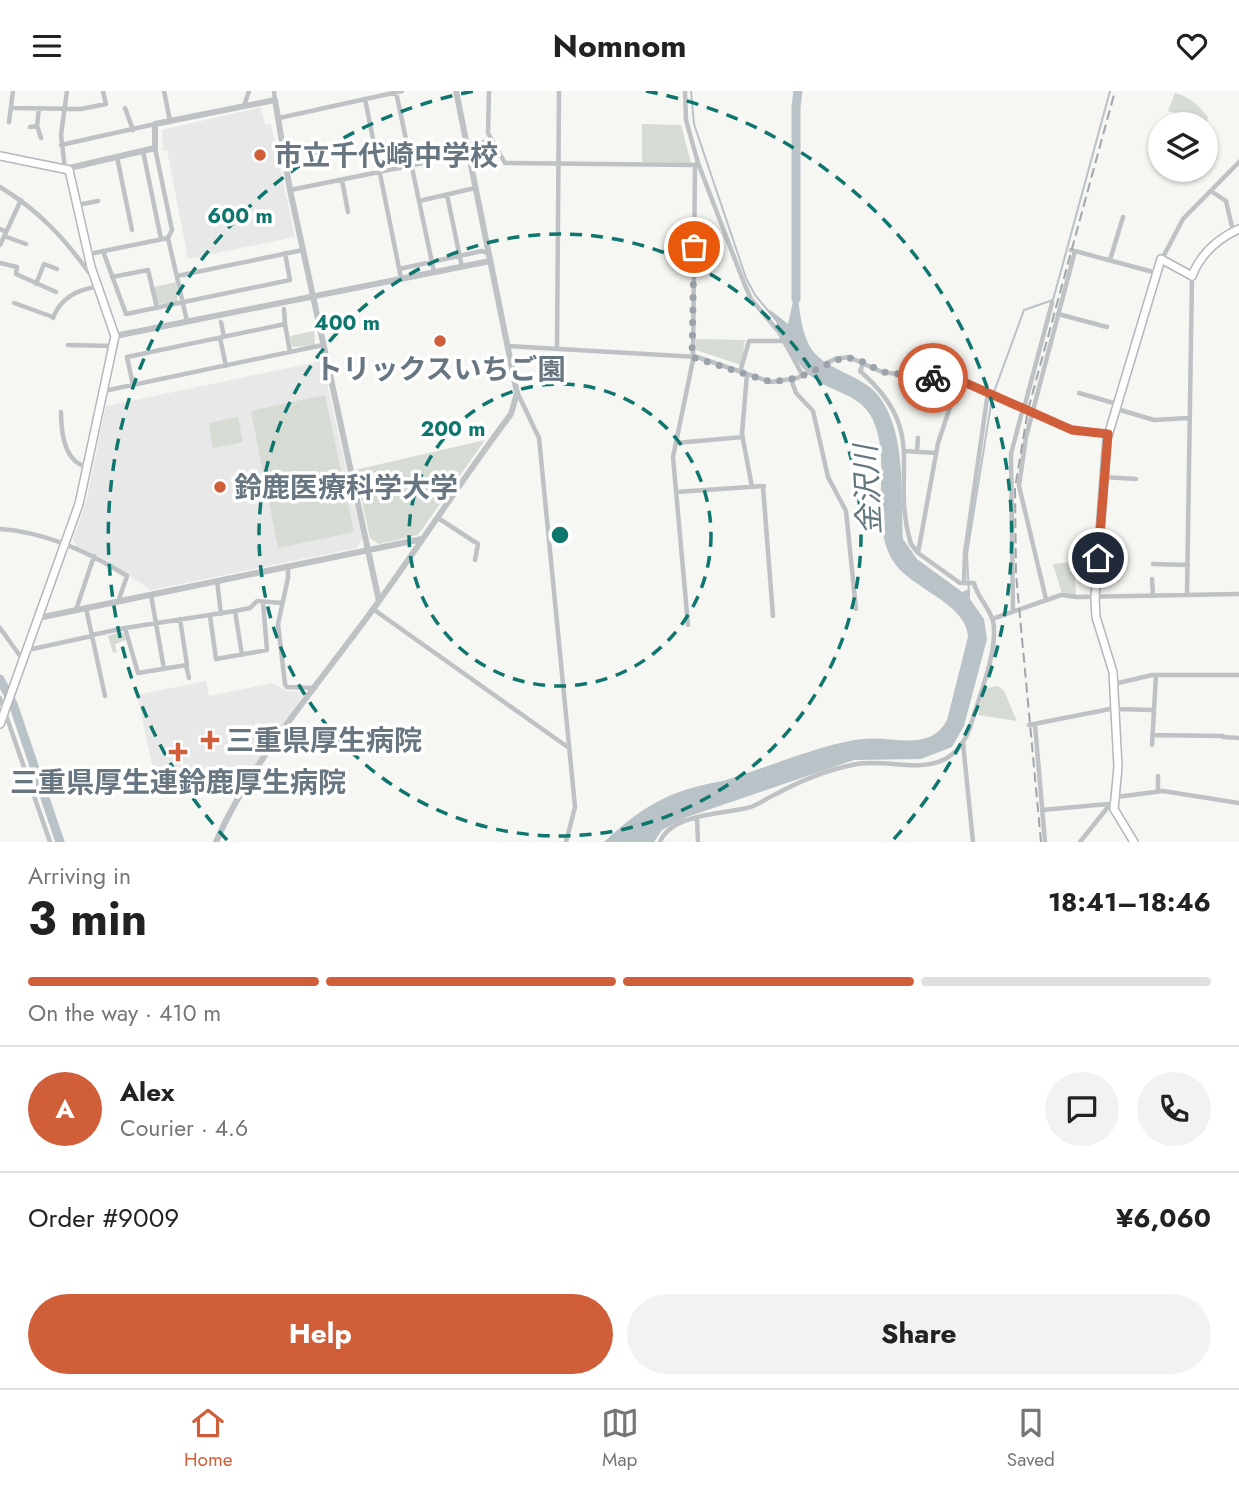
<!DOCTYPE html>
<html lang="en">
<head>
<meta charset="utf-8">
<style>
  :root { --surface:#fff; --page:#f2f2f2; --text:#222; --muted:#767676; --line:#e0e0e0; --accent:#d05e39 }
  body { margin:0; font-family:Jost,"Noto Sans JP",sans-serif; background:var(--page); color:var(--text); height:100vh; display:flex; flex-direction:column; font-size:26px; white-space:nowrap }
  * { box-sizing:border-box; margin:0 }
  p { font-size:23px; color:var(--muted) }
  .icon { flex:none; width:38px; height:38px; fill:none; stroke:currentColor; stroke-width:2; stroke-linecap:round; stroke-linejoin:round }
  .map { position:relative; height:751px; overflow:hidden }
  .drawer { display:flex; flex-direction:column; background:var(--surface); flex:1 }
  .drawer>* { flex:none }
  .tools { position:absolute; left:1148px; top:21px; display:grid; gap:14px }
  .tools a { display:grid; place-items:center; width:70px; height:70px; border-radius:50%; background:var(--surface); box-shadow:0 2px 5px #0004; font-size:35px }
  .pin { position:absolute; display:grid; place-items:center; width:60px; height:60px; color:#fff; margin:-30px; border:4px solid #fff; border-radius:50%; box-shadow:0 2px 7px #0007 }
  .courier { position:absolute; display:grid; place-items:center; width:70px; height:70px; margin:-35px; border:5px solid #d05e39; border-radius:50%; background:#fff; color:#222; box-shadow:0 2px 9px #0007 }
  .headline em { font-style:normal; font-weight:700 }
  .headline div { display:flex; flex-direction:column-reverse }
  .headline { display:flex; align-items:center; justify-content:space-between; height:119px; padding:0 28px }
  h1 { font-size:46px; font-weight:700; line-height:52px }
  .bar { display:grid; grid-template-columns:repeat(4,1fr); gap:10px 7px; align-content:center; height:84px; padding:0 28px }
  .bar i { height:9px; border-radius:5px; background:var(--line) }
  .bar .active { background:var(--accent) }
  .bar p { grid-column:span 4 }
  .line { display:flex; align-items:center; gap:18px; padding:0 28px; border-top:2px solid var(--line) }
  .line div { flex:1 }
  .round { display:grid; place-items:center; flex:none; width:74px; height:74px; border-radius:37px; background:var(--page) }
  .action { display:flex; gap:14px; margin-top:auto; padding:14px 28px }
  .action a { flex:1; height:80px; border-radius:42px; background:var(--accent); color:#fff; font-size:28px; font-weight:700; line-height:80px; text-align:center }
  .action a+a { background:var(--page); color:var(--text) }
  header { display:flex; justify-content:space-between; align-items:center; height:91px; padding:0 28px; background:var(--surface); font-size:32px; font-weight:700 }
  .tab-bar { display:flex; justify-content:space-around; align-items:center; height:98px; border-top:2px solid var(--line); background:var(--surface); font-size:19px; color:var(--muted) }
  .tab-bar a { display:grid; justify-items:center; gap:4px }
  .tab-bar .active { color:var(--accent) }
  .map>svg:first-child { display:block }
</style>
</head>
<body>
<header><svg class="icon" aria-label="menu" viewBox="0 0 24 24"><path d="M4 6h16M4 12h16M4 18h16"/></svg>Nomnom<svg class="icon" aria-label="heart" viewBox="0 0 24 24"><path d="M12 20l-8-8c-3-5 5-10 8-4 3-6 11-1 8 4z"/></svg></header>
<div class="map">
<svg width="1239" height="751" viewBox="0 0 1239 751">
  <rect width="100%" height="100%" fill="#f6f6f3"/>
  <path fill="#e7e8e7" d="M261 16 265 34 271 33 295 146 188 168 167 59 163 60 162 39Z
    M322 270 362 448 357 457 151 499 101 466 77 457 73 449 86 411 106 315Z
    M206 590 209 605 273 592 286 600 305 601 236 709 227 677 156 692 137 604Z"/>
  <path fill="#d6dbd3" d="M1175 2C1189 5 1199 15 1208 26L1207 31 1168 20Z
    M642 33 681 34 691 72 642 71Z
    M176 191 178 211 158 213 154 196Z
    M314 240 315 254 292 256 290 245Z
    M696 248 745 249 741 274 696 259Z
    M325 304 354 441 278 457 251 320Z
    M238 326 243 351 213 357 209 332Z
    M485 349 418 444 379 453 370 447 355 379Z
    M1074 471 1076 505 1062 503 1053 473Z
    M120 541 124 542 126 549 115 553 117 561 113 562 108 545Z
    M998 595 1004 600 1017 630 978 624 984 598Z"/>
  <path fill="#b9c2c7" d="M796 197C800 216 800 236 809 254 823 281 864 282 881 308 907 347 900 403 903 448L917 468 958 498 962 501 969 498 970 508 984 528 987 548 964 635 952 656 921 668 854 669 687 726 662 739 654 751H604C643 715 669 699 723 690 764 678 823 652 863 648 892 644 930 662 947 629L968 546C967 513 913 498 895 473 866 431 894 371 872 327 859 302 832 302 812 286 792 270 782 240 769 218L788 233Z"/>
  <g fill="none" stroke-linecap="round" stroke-linejoin="round">
    <path stroke="#b9c2c7" stroke-width="2" d="M691 0 694 33 746 187 755 204 776 229
      M994 301 1024 219 1053 209 1110 0
      M969 505 967 463 992 307"/>
    <path stroke="#b9c2c7" stroke-width="9" d="M796 208V16L798 0
      M0 588 13 613 60 751"/>
    <defs>
      <path id="secondary" d="M0 65 69 79 91 176 115 245 79 413 0 633
        M1134 751 1114 718 1118 676 1113 581 1096 526 1095 507 1107 348 1161 168 1192 185C1201 162 1217 148 1239 138"/>
    </defs>
    <use href="#secondary" stroke="#b3b7bb" stroke-width="10"/>
    <path stroke="#bec2c5" stroke-width="4.5" d="M164 0 170 30
      M274 0 275 9
      M489 0 488 42 505 72 695 74
      M685 0 686 29 698 72 695 74 693 269 673 366 688 534
      M396 1 434 181
      M365 8 401 187
      M244 15 249 0
      M13 17 81 18 106 13 103 0
      M39 17 37 35 41 47
      M125 17 133 39
      M279 27 402 0
      M9 31 13 0
      M30 36 37 35
      M467 53 493 50
      M61 54 155 33
      M155 57 172 139 168 147
      M143 60 161 148
      M117 66 132 139
      M698 72 744 192 751 208 779 241 803 285
      M65 78 61 44 67 0
      M342 89 348 121
      M0 96C40 120 66 149 93 187
      M290 99 468 63
      M1211 100 1226 110 1233 140
      M447 104 462 176
      M419 110 475 97
      M77 114 98 110
      M0 138 6 141
      M4 145 26 153
      M0 154 21 109
      M1071 159 1157 182
      M103 160 126 223 290 189 285 162
      M89 163 168 147 187 230
      M1162 168 1183 128 1239 71
      M1110 169 1123 126
      M0 172 17 176 16 183 56 201
      M399 178 482 160 489 163
      M177 185 303 159
      M112 186 148 179 157 217
      M36 193 44 173 57 178
      M14 212 53 226
      M284 218 285 233
      M1058 223 1107 236
      M53 227C60 208 77 198 97 196
      M221 231 224 246
      M220 247 226 275
      M68 254 112 255
      M508 255 697 266 771 291 797 287 835 268 849 266 882 281 966 292 1056 333 1108 343
      M557 258 559 0
      M740 281 749 250H783
      M747 283 742 343 752 396
      M791 288 796 302 813 320 828 386 846 420 856 518
      M133 294 127 266 285 233 290 261
      M104 300 323 254
      M1079 302 1117 313
      M518 303 539 347 575 716 566 751
      M1024 317 1052 212
      M1117 318 1154 329 1188 327
      M61 321C61 342 64 371 87 376
      M676 352 743 346
      M904 360 936 362
      M917 361 918 347
      M1103 386 1136 388
      M763 396 773 525
      M676 401 764 395
      M438 427 478 453 475 469
      M0 438C45 441 89 461 127 485L118 511
      M918 462 938 352 959 290
      M1153 473 1188 474
      M288 475V487L278 533 285 593 287 596 315 597
      M1152 488 1153 505
      M217 490 221 523
      M964 490 965 462 988 301
      M151 504 164 578
      M1187 504 1192 185
      M1046 508 1019 395 1026 346 1075 160
      M86 517 105 605
      M373 518 569 657
      M76 519 94 465
      M235 520 242 564
      M1013 521 1011 363 1023 317
      M210 525 216 568 267 559 263 511
      M992 528 1061 504 1077 506 1239 503
      M0 537 23 569
      M125 537 235 520 250 517 257 510 282 512
      M92 544 125 537 138 582 187 574 180 528
      M28 559 92 545
      M186 574 189 587
      M1114 593 1152 584H1239
      M0 607 50 751
      M1115 618 1153 619
      M1029 634 1115 617
      M1035 634 1045 751
      M1152 644 1223 645
      M1223 646 1239 647
      M963 652 973 751
      M1152 654 1156 584
      M1158 700V685
      M1042 719 1108 713
      M697 728 698 751
      M660 751C671 723 722 723 747 717 758 715 766 707 776 703 800 690 830 678 857 673 884 668 918 681 943 669 956 663 965 650 970 637 978 608 999 559 993 530 989 516 977 506 974 492H960L918 462 911 453C889 380 931 342 860 280L864 271
      M1080 751 1116 706 1163 700 1239 712"/>
    <path stroke="#bec2c5" stroke-width="6" d="M65 78 155 57V33L275 9 290 99 379 510
      M115 245 490 170
      M38 527 422 448
      M216 751C251 669 327 583 379 510 424 448 465 384 511 323L517 302 456 0"/>
    <use href="#secondary" stroke="#fff" stroke-width="7"/>
    <path stroke="#a0a6aa" stroke-width="2" stroke-dasharray="10 5" stroke-linecap="butt" d="M1041 751 1016 483 1015 397 1028 319 1115 0"/>
  </g>
  <g fill="none" stroke-linecap="round" stroke-linejoin="round">
    <path stroke="#9aa3a9" stroke-width="7" stroke-dasharray="0 12.6" d="M694 156 692 266 771 291 797 287 844 266 859 269 882 281 933 287"/>
    <path stroke="#d05e39" stroke-width="9" d="M933 287 966 292 1072 339 1108 343 1098 467"/>
  </g>
  <g fill="none" stroke="#0f766e" stroke-width="3.5" stroke-dasharray="12 9">
    <circle cx="560" cy="444" r="151"/>
    <circle cx="560" cy="444" r="301"/>
    <path d="M227 749A452 452 0 0 1 474 0M646 0A452 452 0 0 1 893 749"/>
  </g>
  <g fill="#d05e39" stroke="#fff" stroke-width="2.5">
    <circle cx="260" cy="64" r="7"/>
    <circle cx="440" cy="250" r="7"/>
    <circle cx="220" cy="396" r="7"/>
    <path d="M206.5 638.5h7v7h7v7h-7v7h-7v-7h-7v-7h7z"/>
    <path d="M174.5 650.5h7v7h7v7h-7v7h-7v-7h-7v-7h7z"/>
  </g>
  <g text-anchor="middle" stroke-width="7" stroke-linejoin="round" paint-order="stroke">
    <g font-size="28" font-weight="bold" fill="#687681" stroke="#fff" text-anchor="start">
      <text x="274" y="74">市立千代崎中学校</text>
      <text x="440" y="288" text-anchor="middle">トリックスいちご園</text>
      <text x="234" y="406">鈴鹿医療科学大学</text>
      <text x="226" y="659">三重県厚生病院</text>
      <text x="178" y="701" text-anchor="middle">三重県厚生連鈴鹿厚生病院</text>
    </g>
    <g font-size="30" font-style="italic" fill="#64777e" stroke="#fff">
      <text transform="translate(868 399) rotate(-93)" y="10">金沢川</text>
    </g>
  </g>
  <circle cx="560" cy="444" r="10" fill="#0f766e" stroke="#fff" stroke-width="3.5"/>
  <g font-size="21" text-anchor="middle" font-weight="bold" fill="#0f766e" stroke="#fff" stroke-width="7" stroke-linejoin="round" paint-order="stroke">
    <text x="240" y="132">600 m</text>
    <text x="347" y="239">400 m</text>
    <text x="453" y="345">200 m</text>
  </g>
</svg>
<div class="tools">
<a><svg class="icon" aria-label="layers" viewBox="0 0 24 24"><path d="M12 4l9 5-9 5-9-5zM3 14l9 5 9-5"/></svg></a>
</div>
<div class="pin" style="left:694px;top:156px;background:#ea580c"><svg class="icon" aria-label="bag" viewBox="0 0 24 24"><path d="M5 8h14l-1 12H6zM9 8a3 3 0 0 1 6 0"/></svg></div>
<div class="pin" style="left:1098px;top:467px;background:#1f2937"><svg class="icon" aria-label="home" viewBox="0 0 24 24"><path d="M3 11l9-7 9 7M6 9v11h12V9"/></svg></div>
<div class="courier" style="left:933px;top:287px"><svg class="icon" aria-label="bike" viewBox="0 0 24 24"><circle cx="6" cy="16" r="4"/><circle cx="18" cy="16" r="4"/><path d="M6 16l4-8h5l3 8M10 8l3 8H6M13 5h3"/></svg></div>
</div>
<section class="drawer">
<div class="headline"><div><h1>3 min</h1><p>Arriving in</p></div><em>18:41–18:46</em></div>
<div class="bar"><i class="active"></i><i class="active"></i><i class="active"></i><i></i><p>On the way · 410 m</p></div>
<div class="line" style="height:126px"><b class="round" style="background:var(--accent);color:#fff">A</b><div><b>Alex</b><p>Courier · 4.6</p></div><a class="round"><svg class="icon" aria-label="chat" viewBox="0 0 24 24"><path d="M4 5h16v11H9l-5 4z"/></svg></a><a class="round"><svg class="icon" aria-label="phone" viewBox="0 0 24 24"><path d="M5 4h4l2 5-3 2q2 4 5 5l2-3 5 2v4C11 20 4 13 5 4z"/></svg></a></div>
<div class="line" style="height:91px"><div>Order #9009</div><b>¥6,060</b></div>
<div class="action"><a>Help</a><a>Share</a></div>
</section>
<nav class="tab-bar">
<a class="active"><svg class="icon" aria-label="home" viewBox="0 0 24 24"><path d="M3 11l9-7 9 7M6 9v11h12V9"/></svg>Home</a>
<a><svg class="icon" aria-label="map" viewBox="0 0 24 24"><path d="M3 6l6-2 6 2 6-2v14l-6 2-6-2-6 2zM9 4v14M15 6v14"/></svg>Map</a>
<a><svg class="icon" aria-label="saved" viewBox="0 0 24 24"><path d="M7 4h10v16l-5-4-5 4z"/></svg>Saved</a>
</nav>
</body>
</html>
